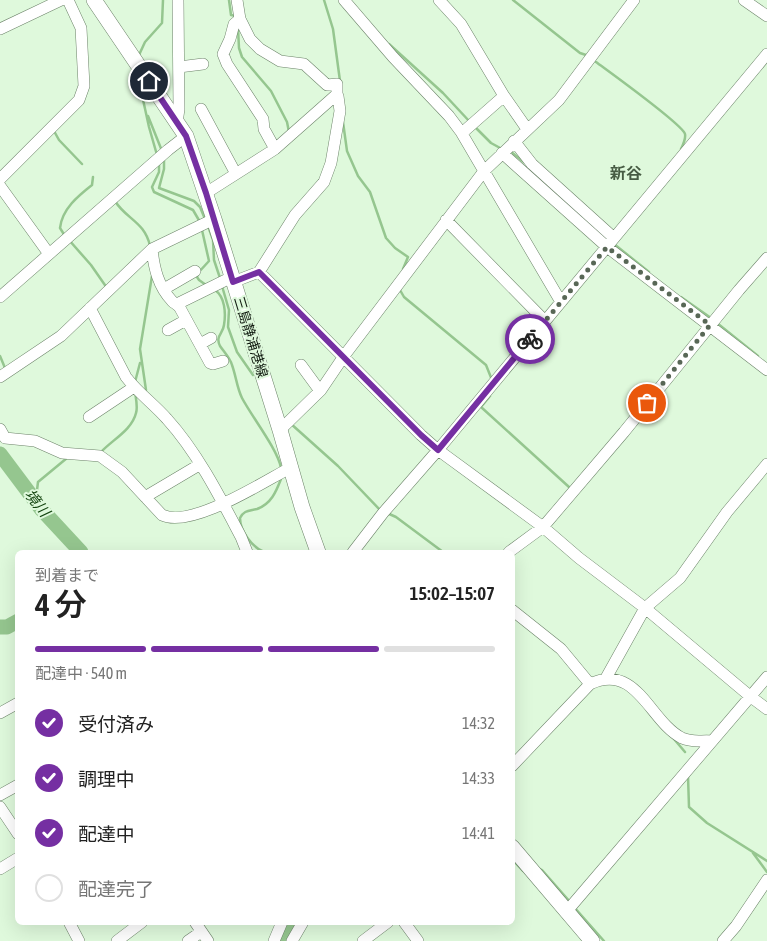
<!DOCTYPE html>
<html lang="ja">
<head>
<meta charset="utf-8">
<style>
  :root { --surface:#fff; --page:#f6f6f6; --text:#222; --muted:#767676; --line:#e0e0e0; --accent:#752fa2 }
  body { margin:0; font-family:"Asap Condensed","Noto Sans JP",sans-serif; background:var(--page); color:var(--text); height:100vh; display:flex; flex-direction:column; font-size:19px; white-space:nowrap }
  * { box-sizing:border-box; margin:0 }
  p { font-size:16px; color:var(--muted) }
  .icon { flex:none; width:28px; height:28px; fill:none; stroke:currentColor; stroke-width:2; stroke-linecap:round; stroke-linejoin:round }
  .map { position:relative; flex:1; overflow:hidden }
  .sheet { position:absolute; left:15px; top:550px; width:500px; height:375px; display:flex; flex-direction:column; background:var(--surface); border-radius:8px; box-shadow:0 5px 20px #0002 }
  .sheet>* { flex:none }
  .pin { position:absolute; display:grid; place-items:center; width:42px; height:42px; color:#fff; margin:-21px; border:2px solid #fff; border-radius:50%; box-shadow:0 1px 5px #0007 }
  .courier { position:absolute; display:grid; place-items:center; width:50px; height:50px; margin:-25px; border:4px solid #752fa2; border-radius:50%; background:#fff; color:#222; box-shadow:0 1px 6px #0007 }
  .head em { font-style:normal; font-weight:600 }
  .head div { display:flex; flex-direction:column-reverse }
  .head { display:flex; align-items:center; justify-content:space-between; height:85px; padding:0 20px }
  h1 { font-size:32px; font-weight:600; line-height:38px }
  .bar { display:grid; grid-template-columns:repeat(4,1fr); gap:8px 5px; align-content:center; height:60px; padding:0 20px }
  .bar i { height:6px; border-radius:4px; background:var(--line) }
  .bar .on { background:var(--accent) }
  .bar p { grid-column:span 4 }
  ol { padding:0 20px; list-style:none }
  li { display:flex; align-items:center; gap:15px; height:55px }
  li p { margin-inline-start:auto }
  li .icon { padding:5px; border-radius:50%; background:var(--accent); color:#fff; stroke-width:4 }
  li:last-child { color:var(--muted) }
  li i { width:28px; height:28px; border:2px solid var(--line); border-radius:50% }
  .map>svg:first-child { display:block }
</style>
</head>
<body>
<div class="map">
<svg width="767" height="941" viewBox="0 0 767 941">
  <rect width="100%" height="100%" fill="#dff9dc"/>
  <g fill="none" stroke-linecap="round" stroke-linejoin="round">
    <path stroke="#95c68f" stroke-width="2.5" d="M229 0 231 15 236 16
      M324 0 333 29 340 81
      M513 0 580 53 586 55
      M238 28 239 48 242 57 271 91 287 122 289 132
      M389 44 443 93 470 122
      M139 55 145 42 162 23 163 0
      M596 62C608 71 682 124 685 134 686 139 683 145 681 149
      M134 70 133 76 134 81 139 88 142 95 149 127 157 155
      M148 116 162 151
      M343 122 347 151 358 176 370 192 386 238 395 248 408 257 403 269
      M474 126 491 143 502 149
      M54 131 59 140 82 164
      M510 151 525 163
      M164 158V169L159 188 194 201 200 207 205 219
      M159 163V172L152 187 154 192 193 210 200 222
      M115 201C126 219 145 222 150 246
      M208 226 213 240 214 260 220 278
      M202 230 209 261 198 273 197 277 199 280 206 285
      M65 236 60 228C62 209 78 196 92 185L93 177
      M69 240 91 265 107 288
      M614 244 649 272
      M222 286 229 310 228 327 237 352 253 375
      M215 290C225 297 226 313 224 325 223 334 215 336 220 346 224 352 230 358 232 365 236 376 237 388 242 398 252 417 278 450 281 468
      M400 290 404 297 486 365 492 380
      M681 297 711 318
      M717 323 758 356
      M0 356 5 368
      M135 382 140 363
      M146 390 140 349 152 276
      M490 396 481 407 569 487
      M290 423 338 466 381 511
      M101 452C112 440 132 430 136 413 138 407 136 399 135 392
      M37 490 38 482 67 458
      M387 513 396 517 443 552
      M264 552C252 547 240 531 240 518 244 510 249 511 257 509 271 504 276 492 281 479
      M674 739 685 752
      M688 776 689 807 707 823 767 861
      M753 853 767 872
      M512 859 523 871
      M540 869 542 870 571 903
      M574 907 604 941"/>
    <path stroke="#95c68f" stroke-width="15" d="M0 454 42 510 81 552
      M0 627H7L18 621
      M283 941 286 933 292 922"/>
    <defs>
      <path id="minor" d="M237 0 240 19 234 24 230 39 223 54 227 64 263 119 264 129 275 149
        M344 0 393 57 449 116 461 132 561 302
        M439 0 461 24 504 96 462 133
        M744 0 767 16
        M240 19 250 39 260 49 280 61 304 64 327 85 337 84V95
        M0 29 61 0
        M179 67 203 64
        M504 96 527 129
        M201 109 236 174
        M177 123 179 109 178 0
        M514 141 532 164 614 238
        M502 153 607 247 767 370
        M0 179 79 100 84 86 81 28 68 0
        M0 186 49 254
        M206 193 275 149 336 95 338 96 340 111 331 163 324 182 295 215 259 272
        M446 220 545 321
        M152 249C154 268 158 286 172 301 175 304 177 304 180 308L210 363 213 364 223 361
        M233 282 259 272 421 435 438 450 543 527 579 558 645 608 751 697 767 709
        M164 289 195 271
        M0 297 168 150 186 136
        M177 304 232 277
        M90 308 126 377C138 393 154 404 167 419 197 452 220 497 241 537L247 552
        M168 330 186 320
        M200 344 211 338
        M301 365 320 391
        M0 377 61 336 152 249 214 219
        M89 417 134 387
        M0 429 5 438 35 441 62 453 100 456 122 472 162 515C191 529 263 482 290 468
        M280 430 321 390 344 356 484 171 559 100 634 0
        M145 497 199 465
        M353 552 383 513 438 450 767 54
        M509 552 543 527 624 432 739 290 767 258
        M512 610 561 649 590 684
        M606 678 645 608 680 578 727 512 767 464
        M0 713 18 703
        M512 766 590 684C637 662 649 721 682 738 693 743 701 740 712 741
        M0 795 18 785
        M0 807 18 834
        M0 869 18 858
        M567 911 767 677
        M69 922 79 941
        M195 922 208 941
        M404 922 418 941
        M117 941 142 922
        M188 941 201 932
        M274 941 282 922
        M292 941 303 922
        M363 941 388 922
        M723 941 736 926 767 880"/>
      <path id="major" d="M94 0 186 136 214 219 280 430 302 507 318 552
        M512 847 592 941"/>
    </defs>
    <use href="#minor" stroke="#6c8369" stroke-width="12"/>
    <use href="#major" stroke="#6c8369" stroke-width="16"/>
    <use href="#minor" stroke="#fff" stroke-width="11"/>
    <use href="#major" stroke="#fff" stroke-width="15"/>
  </g>
  <g fill="none" stroke-linecap="round" stroke-linejoin="round">
    <path stroke="#586756" stroke-width="5" stroke-dasharray="0 9" d="M530 339 607 247 710 325 647 403"/>
    <path stroke="#752fa2" stroke-width="6" d="M149 81 186 136 206 193 233 282 259 272 421 435 438 450 530 339"/>
  </g>
  <g text-anchor="middle" stroke-width="4" stroke-linejoin="round" paint-order="stroke">
    <g font-size="14" fill="#0f180e" stroke="#dff9dc">
      <text transform="translate(251 337) rotate(73)" y="5">三島静浦港線</text>
    </g>
    <g font-size="15" font-style="italic" fill="#144510" stroke="#dff9dc">
      <text transform="translate(37 503) rotate(51)" y="5">境川</text>
    </g>
    <g font-size="16" font-weight="bold" fill="#475c44" stroke="#dff9dc">
      <text x="626" y="179">新谷</text>
    </g>
  </g>
</svg>
<div class="pin" style="left:647px;top:403px;background:#ea580c"><svg class="icon" aria-label="bag" viewBox="0 0 24 24"><path d="M5 8h14l-1 12H6zM9 8a3 3 0 0 1 6 0"/></svg></div>
<div class="pin" style="left:149px;top:81px;background:#1f2937"><svg class="icon" aria-label="home" viewBox="0 0 24 24"><path d="M3 11l9-7 9 7M6 9v11h12V9"/></svg></div>
<div class="courier" style="left:530px;top:339px"><svg class="icon" aria-label="bike" viewBox="0 0 24 24"><circle cx="6" cy="16" r="4"/><circle cx="18" cy="16" r="4"/><path d="M6 16l4-8h5l3 8M10 8l3 8H6M13 5h3"/></svg></div>
<section class="sheet">
<div class="head"><div><h1>4 分</h1><p>到着まで</p></div><em>15:02–15:07</em></div>
<div class="bar"><i class="on"></i><i class="on"></i><i class="on"></i><i></i><p>配達中 · 540 m</p></div>
<ol>
<li><svg class="icon" aria-label="check" viewBox="0 0 24 24"><path d="M5 12l5 5 9-10"/></svg>受付済み<p>14:32</p></li>
<li><svg class="icon" aria-label="check" viewBox="0 0 24 24"><path d="M5 12l5 5 9-10"/></svg>調理中<p>14:33</p></li>
<li><svg class="icon" aria-label="check" viewBox="0 0 24 24"><path d="M5 12l5 5 9-10"/></svg>配達中<p>14:41</p></li>
<li><i></i>配達完了</li>
</ol>
</section>
</div>
</body>
</html>
